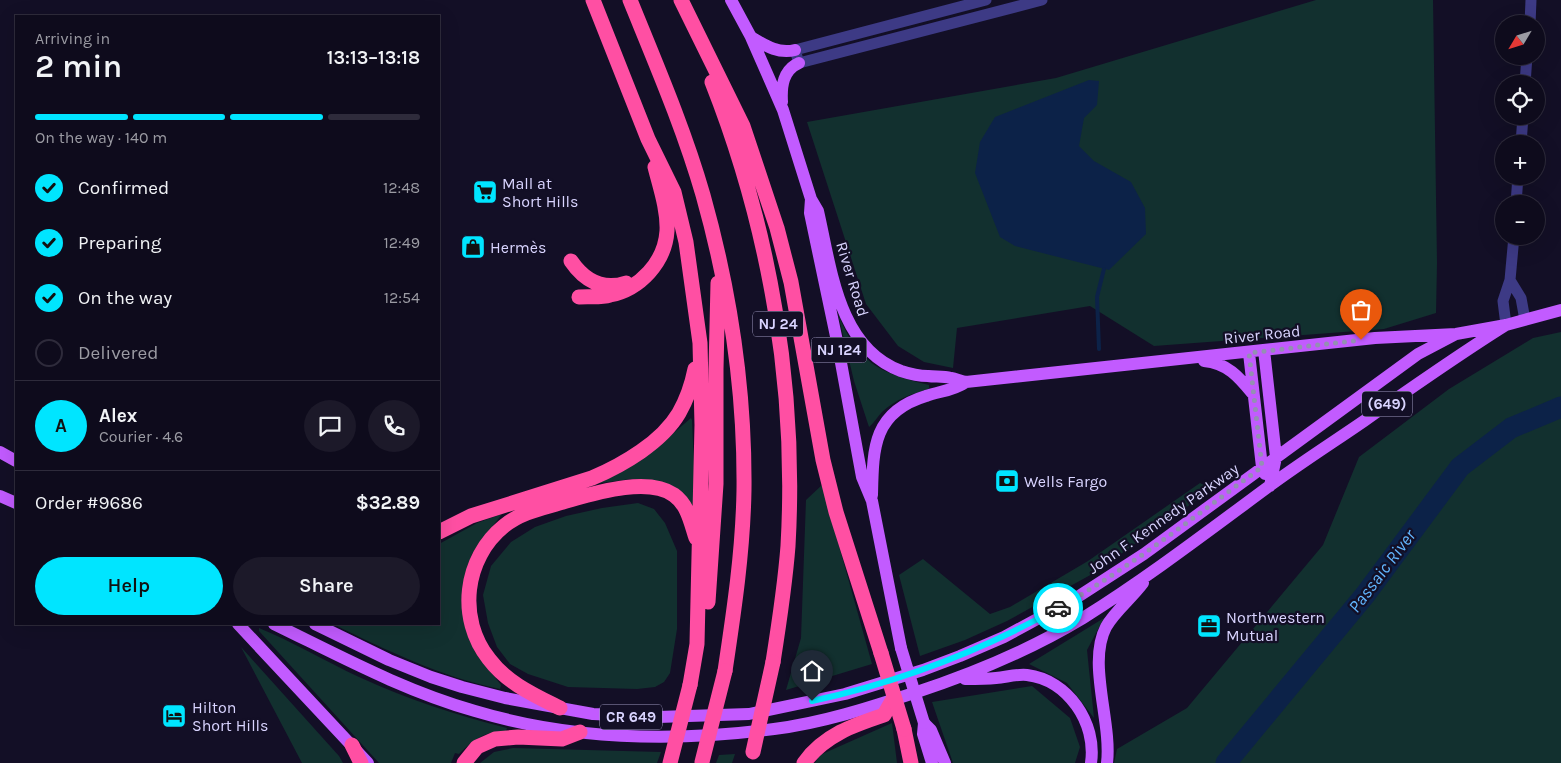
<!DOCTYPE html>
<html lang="en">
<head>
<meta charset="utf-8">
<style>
  :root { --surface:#0e0b1c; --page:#1c1929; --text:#f1f3f6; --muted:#9b9ba3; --line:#2e2b3b; --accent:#00e5ff }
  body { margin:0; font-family:Karla,sans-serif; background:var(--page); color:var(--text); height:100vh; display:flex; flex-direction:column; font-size:19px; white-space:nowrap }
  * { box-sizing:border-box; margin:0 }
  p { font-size:16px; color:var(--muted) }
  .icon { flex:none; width:28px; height:28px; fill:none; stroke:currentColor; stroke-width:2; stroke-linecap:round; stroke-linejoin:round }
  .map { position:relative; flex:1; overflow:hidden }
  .panel { position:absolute; left:15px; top:15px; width:425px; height:610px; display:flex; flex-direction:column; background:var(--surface); border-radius:0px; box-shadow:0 5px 20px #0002,0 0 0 1px var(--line) }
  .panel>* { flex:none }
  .needle { width:32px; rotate:232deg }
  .controls { position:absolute; left:1495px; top:15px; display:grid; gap:10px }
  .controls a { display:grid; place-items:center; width:50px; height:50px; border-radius:50%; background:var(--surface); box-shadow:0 5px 20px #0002,0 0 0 1px var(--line); font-size:25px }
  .pin { position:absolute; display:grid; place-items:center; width:42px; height:42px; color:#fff; margin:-51px -21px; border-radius:50% 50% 50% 0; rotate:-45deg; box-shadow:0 0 5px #0007 }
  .pin .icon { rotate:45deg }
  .courier { position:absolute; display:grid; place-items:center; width:50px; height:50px; margin:-25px; border:4px solid #00e5ff; border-radius:50%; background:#fff; color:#222; box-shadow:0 1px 6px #0007 }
  .summary em { font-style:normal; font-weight:600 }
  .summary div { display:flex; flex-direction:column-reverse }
  .summary { display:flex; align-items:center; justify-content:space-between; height:85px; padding:0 20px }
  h1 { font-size:32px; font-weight:600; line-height:38px }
  .bar { display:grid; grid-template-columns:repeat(4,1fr); gap:8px 5px; align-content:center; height:60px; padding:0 20px }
  .bar i { height:6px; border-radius:4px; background:var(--line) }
  .bar .current { background:var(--accent) }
  .bar p { grid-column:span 4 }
  .line { display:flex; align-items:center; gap:12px; padding:0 20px; border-top:1px solid var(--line) }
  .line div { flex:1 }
  .round { display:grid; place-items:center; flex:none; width:52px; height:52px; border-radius:26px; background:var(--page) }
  ol { padding:0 20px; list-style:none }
  li { display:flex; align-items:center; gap:15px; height:55px }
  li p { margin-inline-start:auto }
  li .icon { padding:5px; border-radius:50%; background:var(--accent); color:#111; stroke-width:4 }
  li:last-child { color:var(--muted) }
  li i { width:28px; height:28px; border:2px solid var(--line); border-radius:50% }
  .cta { display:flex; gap:10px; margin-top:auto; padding:10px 20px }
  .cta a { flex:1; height:58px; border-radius:30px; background:var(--accent); color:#111; font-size:20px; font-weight:600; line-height:58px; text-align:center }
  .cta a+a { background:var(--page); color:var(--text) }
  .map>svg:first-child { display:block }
</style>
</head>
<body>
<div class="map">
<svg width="1561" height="763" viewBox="0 0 1561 763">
  <rect width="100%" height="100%" fill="#130f26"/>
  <path fill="#12302f" d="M1316 0H1433L1437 263 1436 313 1384 329 1154 346 1090 306 957 328 953 368 924 362 898 346 866 304 807 122 1056 78Z
    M838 314C858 363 879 373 929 385V389C911 394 896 399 882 412 877 417 874 423 869 427L854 381Z
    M1561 332V763H1114L1117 749 1187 708 1323 545 1359 457 1449 389 1533 338Z
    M691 418 692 420 696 511 650 480 631 479 593 484 670 436Z
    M1200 483 1212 489 1094 573 1007 621 965 640 920 656 899 575 923 559 990 614 1010 607 1088 561Z
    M822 485 872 664 786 690 801 638 806 500Z
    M638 503 654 509 665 523 677 551V629L670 673 664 682 655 687 637 689 568 687 528 674 510 664 497 647 488 623 483 595 491 566 511 542 535 527 566 516 602 508Z
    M502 514 473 552 468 564 463 590 470 640 475 652 501 685 500 689C441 677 386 650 333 624H439V544L477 523Z
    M1104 618 1087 650 1094 718 1067 683 1029 664Z
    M259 628C293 642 325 661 359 677 407 699 456 715 507 728L506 731C485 731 473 740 459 754L455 753 451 763H379L259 631Z
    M241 647 339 756 343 763H302Z
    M1032 686 1070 718 1080 747 1075 763H953L932 702Z
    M892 723 897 763H815L820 755Z
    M513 748 661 752 657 763H480L494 752Z
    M735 754 732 763H716L719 755Z"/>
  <path fill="#0c2248" d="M1089 80 1099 81 1097 105 1084 118 1079 146 1094 161 1131 182 1145 208 1146 234 1109 270 1015 246 1000 237 975 173 980 142 995 117Z"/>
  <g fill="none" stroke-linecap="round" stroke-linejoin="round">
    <path stroke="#0c2248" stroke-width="4" d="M1099 349 1097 297 1104 269"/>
    <path stroke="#0c2248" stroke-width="21" d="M1226 763 1365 595 1460 467 1511 428 1561 407"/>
    <path stroke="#3d3a85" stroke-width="11" d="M986 0 795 50 799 63 1042 0
      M1530 24 1531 0
      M1525 84 1527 56
      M1521 144 1523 116
      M1516 204 1518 176
      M1510 280 1521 298 1525 320
      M1506 325 1503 301 1510 280 1514 236"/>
    <path stroke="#c25bff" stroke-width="12" d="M731 0 751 37 783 110 811 199 810 213 837 341 862 477 872 501 901 648
      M751 37C766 46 778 54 795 50
      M782 102C781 86 783 70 799 63
      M811 199 818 211C831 267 838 348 901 371 910 374 919 376 928 376 935 377 943 376 951 378 956 379 961 381 966 382L1375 338 1456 334 1506 325 1561 310
      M1264 350 1276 457 1270 486
      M1249 353 1262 467 1265 474
      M1204 361C1227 363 1239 377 1252 393
      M0 452 16 461
      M872 495C873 448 873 412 926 396 940 391 953 391 966 382
      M0 496 16 503
      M238 624 368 763
      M274 624C340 656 404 691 475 711 572 740 675 742 774 729 822 723 868 708 914 693 972 674 1030 650 1083 618 1147 578 1207 532 1268 487 1299 464 1332 443 1364 421 1411 388 1458 355 1506 325
      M315 624 389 660 431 677 462 687 505 698 593 714 658 717 749 714 845 694 923 670 960 656 1004 637 1076 598 1144 554 1418 354 1456 334
      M965 679C975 679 986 679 996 678 1007 677 1016 674 1027 675 1068 680 1097 723 1091 763
      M924 723 931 730 945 763
      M924 723 923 734 932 763
      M1107 763C1112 722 1087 663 1106 627 1115 611 1132 598 1143 583"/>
    <path stroke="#ff4fa3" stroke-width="15" d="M593 0 648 139 674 192 686 242 700 343 702 425 697 644 690 685
      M630 0C656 64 684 129 703 195 730 291 745 390 744 490 743 551 734 611 725 671
      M681 0 743 126 777 228 791 282 823 460 836 512 881 653
      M712 82C770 229 797 388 788 546 785 585 779 624 773 662
      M571 261C584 280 602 291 626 283
      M579 297C589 296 600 298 610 295 640 289 665 262 667 231 668 210 660 187 655 167
      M439 532 471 516 592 478C623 465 662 442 679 413 687 399 692 384 695 369
      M708 602 716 484V369L718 283
      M560 708C534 695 507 683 489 659 457 619 464 558 504 526 521 512 543 508 563 502 592 494 647 476 674 495 688 505 691 523 696 538
      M904 729 911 763
      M352 745 361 763
      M464 763 477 747 495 739 518 737 562 739 580 732
      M804 763C824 735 854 725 884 715L892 701"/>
    <path stroke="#c25bff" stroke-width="12" d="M901 648 924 723"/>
    <path stroke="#ff4fa3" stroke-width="15" d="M881 653 904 729
      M753 752 773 662
      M702 762 725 671
      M670 763 690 685"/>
  </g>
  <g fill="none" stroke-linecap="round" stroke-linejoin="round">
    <path stroke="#948fb3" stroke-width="5" stroke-dasharray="0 9" d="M1058 608C1130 568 1195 516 1262 467L1249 353 1361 340"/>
    <path stroke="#00e5ff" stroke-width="6" d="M812 701C899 682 981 651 1058 608"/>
  </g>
  <defs>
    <symbol id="supermarket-square" viewBox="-11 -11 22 22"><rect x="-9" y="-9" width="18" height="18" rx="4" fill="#00e5ff" stroke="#130f26"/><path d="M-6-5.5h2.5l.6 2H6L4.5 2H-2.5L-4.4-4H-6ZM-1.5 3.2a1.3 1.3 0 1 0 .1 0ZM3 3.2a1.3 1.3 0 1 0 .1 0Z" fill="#111"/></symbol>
    <symbol id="shop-square" viewBox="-11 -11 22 22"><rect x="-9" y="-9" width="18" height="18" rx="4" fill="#00e5ff" stroke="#130f26"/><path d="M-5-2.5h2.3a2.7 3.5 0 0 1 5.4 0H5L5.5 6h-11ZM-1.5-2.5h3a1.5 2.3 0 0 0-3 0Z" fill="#111"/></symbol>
    <symbol id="bank-square" viewBox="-11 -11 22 22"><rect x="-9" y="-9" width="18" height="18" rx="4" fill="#00e5ff" stroke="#130f26"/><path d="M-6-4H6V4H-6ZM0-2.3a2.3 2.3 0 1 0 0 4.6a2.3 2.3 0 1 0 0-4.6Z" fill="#111"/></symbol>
    <symbol id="office-square" viewBox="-11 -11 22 22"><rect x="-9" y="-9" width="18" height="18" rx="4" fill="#00e5ff" stroke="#130f26"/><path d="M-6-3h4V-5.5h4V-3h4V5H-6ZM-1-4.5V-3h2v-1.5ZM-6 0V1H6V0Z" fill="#111"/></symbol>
    <symbol id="hotel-square" viewBox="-11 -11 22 22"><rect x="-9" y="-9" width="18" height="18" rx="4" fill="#00e5ff" stroke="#130f26"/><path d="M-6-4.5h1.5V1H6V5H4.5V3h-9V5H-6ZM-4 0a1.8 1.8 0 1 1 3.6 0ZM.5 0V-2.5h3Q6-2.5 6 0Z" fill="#111"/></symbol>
  </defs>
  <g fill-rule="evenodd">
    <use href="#supermarket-square" x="471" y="178" width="28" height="28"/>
    <use href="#shop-square" x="459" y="233" width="28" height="28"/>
    <use href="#bank-square" x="993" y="467" width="28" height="28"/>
    <use href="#office-square" x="1195" y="612" width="28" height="28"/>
    <use href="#hotel-square" x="160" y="702" width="28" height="28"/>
  </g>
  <g text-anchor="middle" stroke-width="4.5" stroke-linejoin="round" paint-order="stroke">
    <g fill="#130f26" stroke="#9e99be" stroke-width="1">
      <rect x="753" y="311.5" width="50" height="25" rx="4"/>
      <rect x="811.5" y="337.5" width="55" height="25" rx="4"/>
      <rect x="1362" y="391.5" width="50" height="25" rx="4"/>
      <rect x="600" y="704.5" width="62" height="25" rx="4"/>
    </g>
    <g font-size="15" font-weight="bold" fill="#d9d4ff">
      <text x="778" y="329">NJ 24</text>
      <text x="839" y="355">NJ 124</text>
      <text x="1387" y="409">(649)</text>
      <text x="631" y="722">CR 649</text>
    </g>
    <g font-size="16" fill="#d9d4ff" stroke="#130f26" text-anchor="start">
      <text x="502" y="189">Mall at<tspan x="502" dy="18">Short Hills</tspan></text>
      <text x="490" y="253">Hermès</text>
      <text x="1024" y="487">Wells Fargo</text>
      <text x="1226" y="623">Northwestern<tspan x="1226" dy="18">Mutual</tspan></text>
      <text x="192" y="713">Hilton<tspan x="192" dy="18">Short Hills</tspan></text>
    </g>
    <g font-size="16" fill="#d9d4ff" stroke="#130f26">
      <text transform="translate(853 279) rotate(73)" y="6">River Road</text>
      <text transform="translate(1262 334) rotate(-6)" y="6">River Road</text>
      <text transform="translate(1163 518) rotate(-35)" y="6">John F. Kennedy Parkway</text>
    </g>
    <g font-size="18" font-style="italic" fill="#62b6ff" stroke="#130f26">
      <text transform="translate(1382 571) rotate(-53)" y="6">Passaic River</text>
    </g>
  </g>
</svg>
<div class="controls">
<a><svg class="needle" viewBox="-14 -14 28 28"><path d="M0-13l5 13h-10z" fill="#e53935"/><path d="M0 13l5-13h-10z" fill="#9b9ba3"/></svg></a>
<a><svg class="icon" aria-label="locate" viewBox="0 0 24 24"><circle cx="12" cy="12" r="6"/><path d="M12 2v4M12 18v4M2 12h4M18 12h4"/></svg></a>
<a>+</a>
<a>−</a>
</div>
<div class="pin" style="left:1361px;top:340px;background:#ea580c"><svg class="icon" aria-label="bag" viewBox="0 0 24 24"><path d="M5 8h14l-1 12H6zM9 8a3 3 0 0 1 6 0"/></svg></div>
<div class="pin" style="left:812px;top:701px;background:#1f2937"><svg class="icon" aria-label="home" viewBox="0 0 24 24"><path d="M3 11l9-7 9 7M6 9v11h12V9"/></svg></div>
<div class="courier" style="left:1058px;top:608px"><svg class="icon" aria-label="car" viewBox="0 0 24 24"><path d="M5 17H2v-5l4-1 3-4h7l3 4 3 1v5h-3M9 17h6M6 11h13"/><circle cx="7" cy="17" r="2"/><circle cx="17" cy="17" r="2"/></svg></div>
<section class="panel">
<div class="summary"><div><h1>2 min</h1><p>Arriving in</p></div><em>13:13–13:18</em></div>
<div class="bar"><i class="current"></i><i class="current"></i><i class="current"></i><i></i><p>On the way · 140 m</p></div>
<ol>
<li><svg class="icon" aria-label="check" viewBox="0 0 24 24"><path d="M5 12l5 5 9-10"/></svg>Confirmed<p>12:48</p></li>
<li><svg class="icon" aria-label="check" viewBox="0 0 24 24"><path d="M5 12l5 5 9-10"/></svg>Preparing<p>12:49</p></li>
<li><svg class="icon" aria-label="check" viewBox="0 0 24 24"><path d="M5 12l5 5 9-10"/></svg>On the way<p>12:54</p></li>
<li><i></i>Delivered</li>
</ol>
<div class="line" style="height:90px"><b class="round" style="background:var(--accent);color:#111">A</b><div><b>Alex</b><p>Courier · 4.6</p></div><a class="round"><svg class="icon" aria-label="chat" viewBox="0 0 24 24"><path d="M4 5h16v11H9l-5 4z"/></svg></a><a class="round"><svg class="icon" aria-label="phone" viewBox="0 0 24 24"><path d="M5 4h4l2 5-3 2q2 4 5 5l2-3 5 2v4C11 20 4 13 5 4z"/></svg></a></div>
<div class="line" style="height:65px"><div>Order #9686</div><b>$32.89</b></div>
<div class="cta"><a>Help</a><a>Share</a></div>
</section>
</div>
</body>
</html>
